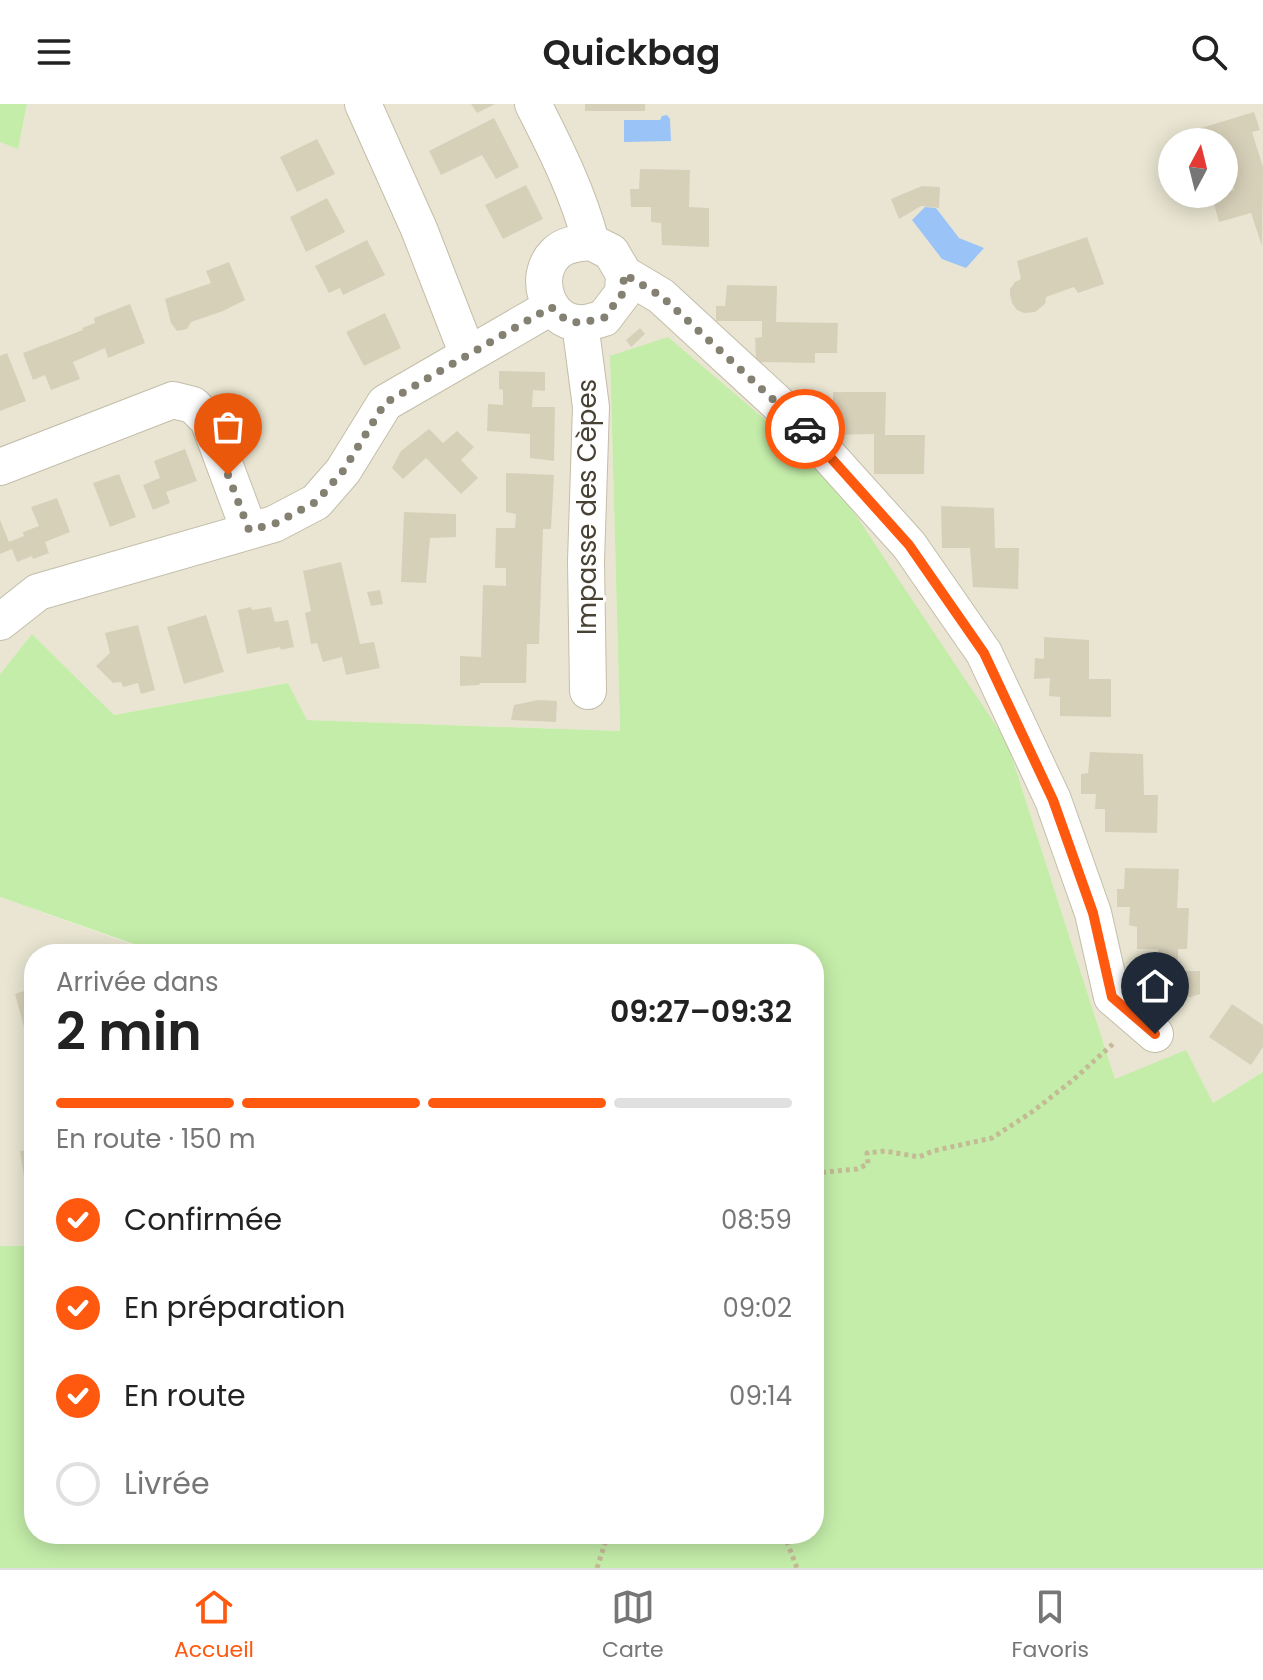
<!DOCTYPE html>
<html lang="fr">
<head>
<meta charset="utf-8">
<style>
  :root { --surface:#fff; --page:#f2f2f2; --text:#222; --muted:#767676; --line:#e0e0e0; --accent:#ff5910 }
  body { margin:0; font-family:Poppins,sans-serif; background:var(--page); color:var(--text); height:100vh; display:flex; flex-direction:column; font-size:30px; white-space:nowrap }
  * { box-sizing:border-box; margin:0 }
  p { font-size:26px; color:var(--muted) }
  .icon { flex:none; width:44px; height:44px; fill:none; stroke:currentColor; stroke-width:2; stroke-linecap:round; stroke-linejoin:round }
  .map { position:relative; flex:1; overflow:hidden }
  .sheet { position:absolute; left:24px; top:840px; width:800px; height:600px; display:flex; flex-direction:column; background:var(--surface); border-radius:32px; box-shadow:0 4px 20px #0003 }
  .sheet>* { flex:none }
  .needle { width:52px; rotate:7deg }
  .controls { position:absolute; left:1158px; top:24px; display:grid; gap:16px }
  .controls a { display:grid; place-items:center; width:80px; height:80px; border-radius:50%; background:var(--surface); box-shadow:0 4px 20px #0003; font-size:40px }
  .pin { position:absolute; display:grid; place-items:center; width:68px; height:68px; color:#fff; margin:-82px -34px; border-radius:50% 50% 50% 0; rotate:-45deg; box-shadow:0 0 8px #0007 }
  .pin .icon { rotate:45deg }
  .courier { position:absolute; display:grid; place-items:center; width:80px; height:80px; margin:-40px; border:6px solid #ff5910; border-radius:50%; background:#fff; color:#222; box-shadow:0 2px 10px #0007 }
  .overview em { font-style:normal; font-weight:600 }
  .overview div { display:flex; flex-direction:column-reverse }
  .overview { display:flex; align-items:center; justify-content:space-between; height:136px; padding:0 32px }
  h1 { font-size:52px; font-weight:600; line-height:60px }
  .bar { display:grid; grid-template-columns:repeat(4,1fr); gap:12px 8px; align-content:center; height:96px; padding:0 32px }
  .bar i { height:10px; border-radius:6px; background:var(--line) }
  .bar .on { background:var(--accent) }
  .bar p { grid-column:span 4 }
  ol { padding:0 32px; list-style:none }
  li { display:flex; align-items:center; gap:24px; height:88px }
  li p { margin-inline-start:auto }
  li .icon { padding:8px; border-radius:50%; background:var(--accent); color:#fff; stroke-width:4 }
  li:last-child { color:var(--muted) }
  li i { width:44px; height:44px; border:4px solid var(--line); border-radius:50% }
  header { display:flex; justify-content:space-between; align-items:center; height:104px; padding:0 32px; background:var(--surface); font-size:36px; font-weight:600 }
  .dock { display:flex; justify-content:space-around; align-items:center; height:112px; border-top:2px solid var(--line); background:var(--surface); font-size:22px; color:var(--muted) }
  .dock a { display:grid; justify-items:center; gap:4px }
  .dock .on { color:var(--accent) }
  .map>svg:first-child { display:block }
</style>
</head>
<body>
<header><svg class="icon" aria-label="menu" viewBox="0 0 24 24"><path d="M4 6h16M4 12h16M4 18h16"/></svg>Quickbag<svg class="icon" aria-label="search" viewBox="0 0 24 24"><circle cx="10" cy="10" r="6"/><path d="M15 15l6 6"/></svg></header>
<div class="map">
<svg width="1263" height="1464" viewBox="0 0 1263 1464">
  <rect width="100%" height="100%" fill="#f4f2e4"/>
  <path fill="#e9e5d2" fill-rule="evenodd" d="M27 0H1263V968L1213 999 1115 975 1007 638 610 252 620 627 307 616 288 579 114 611 32 530 0 570V38L18 44ZM1172 38H1224V90H1172Z
    M0 793 145 845V850H34V1142H0Z"/>
  <path fill="#c4eda9" d="M0 0H27L18 45 0 38Z
    M668 233 827 368 1007 638 1115 975 1186 946 1213 999 1263 968V1464H0V1142H34V1430H814V850H145V844L0 793V570L32 530 114 611 288 579 307 616 620 627 610 252Z"/>
  <path fill="#9ac3f7" d="M667 11 670 15 671 37 624 38V16H660L662 12Z
    M925 103 936 104 959 134 984 144 966 164 942 155 912 116Z"/>
  <path fill="#d7d0b9" d="M471 0H495L477 9Z
    M585 0H645V7H585Z
    M1254 8 1260 26 1252 28 1263 63 1262 142 1251 109 1219 118 1212 93 1234 86 1231 71 1238 68 1229 38 1224 40V38H1195L1191 27Z
    M494 14 519 63 496 75 482 51 441 71 429 47Z
    M317 35 335 70 297 88 280 53Z
    M640 65 690 66 689 103 709 104V143L662 141 661 119 651 118V103H631L630 85H639Z
    M526 81 543 115 503 135 485 101Z
    M922 82 940 83 939 104 921 102 899 115 891 95Z
    M327 94 345 128 306 148 290 113Z
    M1087 133 1104 180 1078 189 1074 183 1046 193 1045 200 1035 208 1024 209 1017 206 1012 199 1010 191V185L1015 178 1021 175 1017 157Z
    M367 136 385 171 343 191 340 184 329 189 315 162Z
    M229 158 245 196 223 207 191 218 187 225 177 227 171 219 165 195 211 179 206 167Z
    M727 181 777 182 776 218 838 219 837 249H815V259L756 258 755 234 762 233V217H716V202H725Z
    M130 200 145 239 108 254 105 244 73 258 80 275 51 286 45 271 33 276 23 249 83 226 82 224 95 219 94 214Z
    M385 209 401 244 364 262 346 228Z
    M640 224 645 230 631 243 626 236Z
    M7 249 26 297 0 307V252Z
    M499 267 545 268V287L533 286 532 303H555L554 357 530 354V330L487 327 488 300 503 301V286L499 285Z
    M833 288H886L885 331H925L924 370H874V330L833 331Z
    M429 325 443 339 457 327 474 343 461 356 478 374 461 390 426 354 403 375 392 364 401 347Z
    M185 345 197 377 166 388 170 399 153 406 143 381 160 374 154 357Z
    M506 369 554 371 551 425H543L539 540H527L526 579H480L479 581 460 582V552L481 553 483 481 506 482V464H495L496 424H515L516 410 506 408Z
    M119 370 136 413 110 423 93 379Z
    M57 394 70 428 45 438 49 449 33 455 32 452 17 458 12 445 0 450V416L9 438 24 432 23 428 39 422 31 403Z
    M941 402 994 404 995 444H1019L1018 485 973 483 970 444H942Z
    M404 408 456 410V433L430 434 426 479 401 478Z
    M341 458 360 540 374 538 380 564 346 571 342 553 323 558 317 539 311 540 305 509 311 507 303 467Z
    M380 486 383 500 371 502 367 488Z
    M251 503 252 506 271 503 275 518 288 516 294 543 281 546 280 543 247 550 238 506Z
    M206 511 224 568 184 580 167 523Z
    M138 521 155 586 141 590 138 579 123 583 121 578 113 579 96 562 110 549 105 529Z
    M1044 533 1089 536V575H1111V613L1060 612V593L1049 592 1050 574 1034 575 1035 554 1044 555Z
    M538 596 557 597 556 618 511 616 514 601Z
    M1090 648 1143 650 1144 691H1158L1157 729 1105 728V705H1095L1096 690H1081V670L1088 669Z
    M1125 764 1179 765 1177 804H1189L1187 845H1178V857L1157 856 1158 845H1137V823L1129 821 1130 803H1117V785H1124Z
    M1185 867H1200V890L1191 893H1182Z
    M34 884V956H33L15 890Z
    M1232 900 1263 921V943L1251 961 1209 933Z
    M34 1045V1124H32L20 1047Z"/>
  <g fill="none" stroke-linecap="round" stroke-linejoin="round">
    <defs>
      <path id="minor" d="M363 0 419 125 468 251
        M533 0C556 45 578 89 591 138
        M591 138 611 148 624 170 623 189 604 214C597 216 587 220 579 219 546 217 533 172 555 150 564 140 579 139 591 138Z
        M624 170 661 192 800 320 909 441 984 549 1053 696 1093 809 1112 893 1155 930
        M580 219 591 303 586 457 588 587
        M0 363 173 296 193 301 208 316 249 426
        M0 518 38 488 274 420 316 398 343 367 385 299 551 203"/>
    </defs>
    <use href="#minor" stroke="#c3bea9" stroke-width="38"/>
    <path stroke="#c4ba96" stroke-width="5" stroke-dasharray="4 4" stroke-linecap="butt" d="M814 1069 857 1065 868 1060 867 1049 885 1047 919 1053 933 1047 992 1034 1032 1008 1073 976 1115 938
      M784 1430 797 1464
      M597 1464 608 1430"/>
    <use href="#minor" stroke="#fff" stroke-width="36"/>
  </g>
  <g fill="none" stroke-linecap="round" stroke-linejoin="round">
    <path stroke="#848072" stroke-width="8" stroke-dasharray="0 14.4" d="M228 371 249 426 274 420 316 398 343 367 385 299 551 203 566 216 580 219 604 214 623 189 624 170 661 192 805 325"/>
    <path stroke="#ff5910" stroke-width="10" d="M805 325 909 441 984 549 1053 696 1093 809 1112 893 1155 930"/>
  </g>
  <g text-anchor="middle" stroke-width="6" stroke-linejoin="round" paint-order="stroke">
    <g font-size="26" fill="#474234" stroke="#fff">
      <text transform="translate(587 403) rotate(-90)" y="9">Impasse des Cèpes</text>
    </g>
  </g>
</svg>
<div class="controls">
<a><svg class="needle" viewBox="-14 -14 28 28"><path d="M0-13l5 13h-10z" fill="#e53935"/><path d="M0 13l5-13h-10z" fill="#767676"/></svg></a>
</div>
<div class="pin" style="left:228px;top:371px;background:#ea580c"><svg class="icon" aria-label="bag" viewBox="0 0 24 24"><path d="M5 8h14l-1 12H6zM9 8a3 3 0 0 1 6 0"/></svg></div>
<div class="pin" style="left:1155px;top:930px;background:#1f2937"><svg class="icon" aria-label="home" viewBox="0 0 24 24"><path d="M3 11l9-7 9 7M6 9v11h12V9"/></svg></div>
<div class="courier" style="left:805px;top:325px"><svg class="icon" aria-label="car" viewBox="0 0 24 24"><path d="M5 17H2v-5l4-1 3-4h7l3 4 3 1v5h-3M9 17h6M6 11h13"/><circle cx="7" cy="17" r="2"/><circle cx="17" cy="17" r="2"/></svg></div>
<section class="sheet">
<div class="overview"><div><h1>2 min</h1><p>Arrivée dans</p></div><em>09:27–09:32</em></div>
<div class="bar"><i class="on"></i><i class="on"></i><i class="on"></i><i></i><p>En route · 150 m</p></div>
<ol>
<li><svg class="icon" aria-label="check" viewBox="0 0 24 24"><path d="M5 12l5 5 9-10"/></svg>Confirmée<p>08:59</p></li>
<li><svg class="icon" aria-label="check" viewBox="0 0 24 24"><path d="M5 12l5 5 9-10"/></svg>En préparation<p>09:02</p></li>
<li><svg class="icon" aria-label="check" viewBox="0 0 24 24"><path d="M5 12l5 5 9-10"/></svg>En route<p>09:14</p></li>
<li><i></i>Livrée</li>
</ol>
</section>
</div>
<nav class="dock">
<a class="on"><svg class="icon" aria-label="home" viewBox="0 0 24 24"><path d="M3 11l9-7 9 7M6 9v11h12V9"/></svg>Accueil</a>
<a><svg class="icon" aria-label="map" viewBox="0 0 24 24"><path d="M3 6l6-2 6 2 6-2v14l-6 2-6-2-6 2zM9 4v14M15 6v14"/></svg>Carte</a>
<a><svg class="icon" aria-label="saved" viewBox="0 0 24 24"><path d="M7 4h10v16l-5-4-5 4z"/></svg>Favoris</a>
</nav>
</body>
</html>
